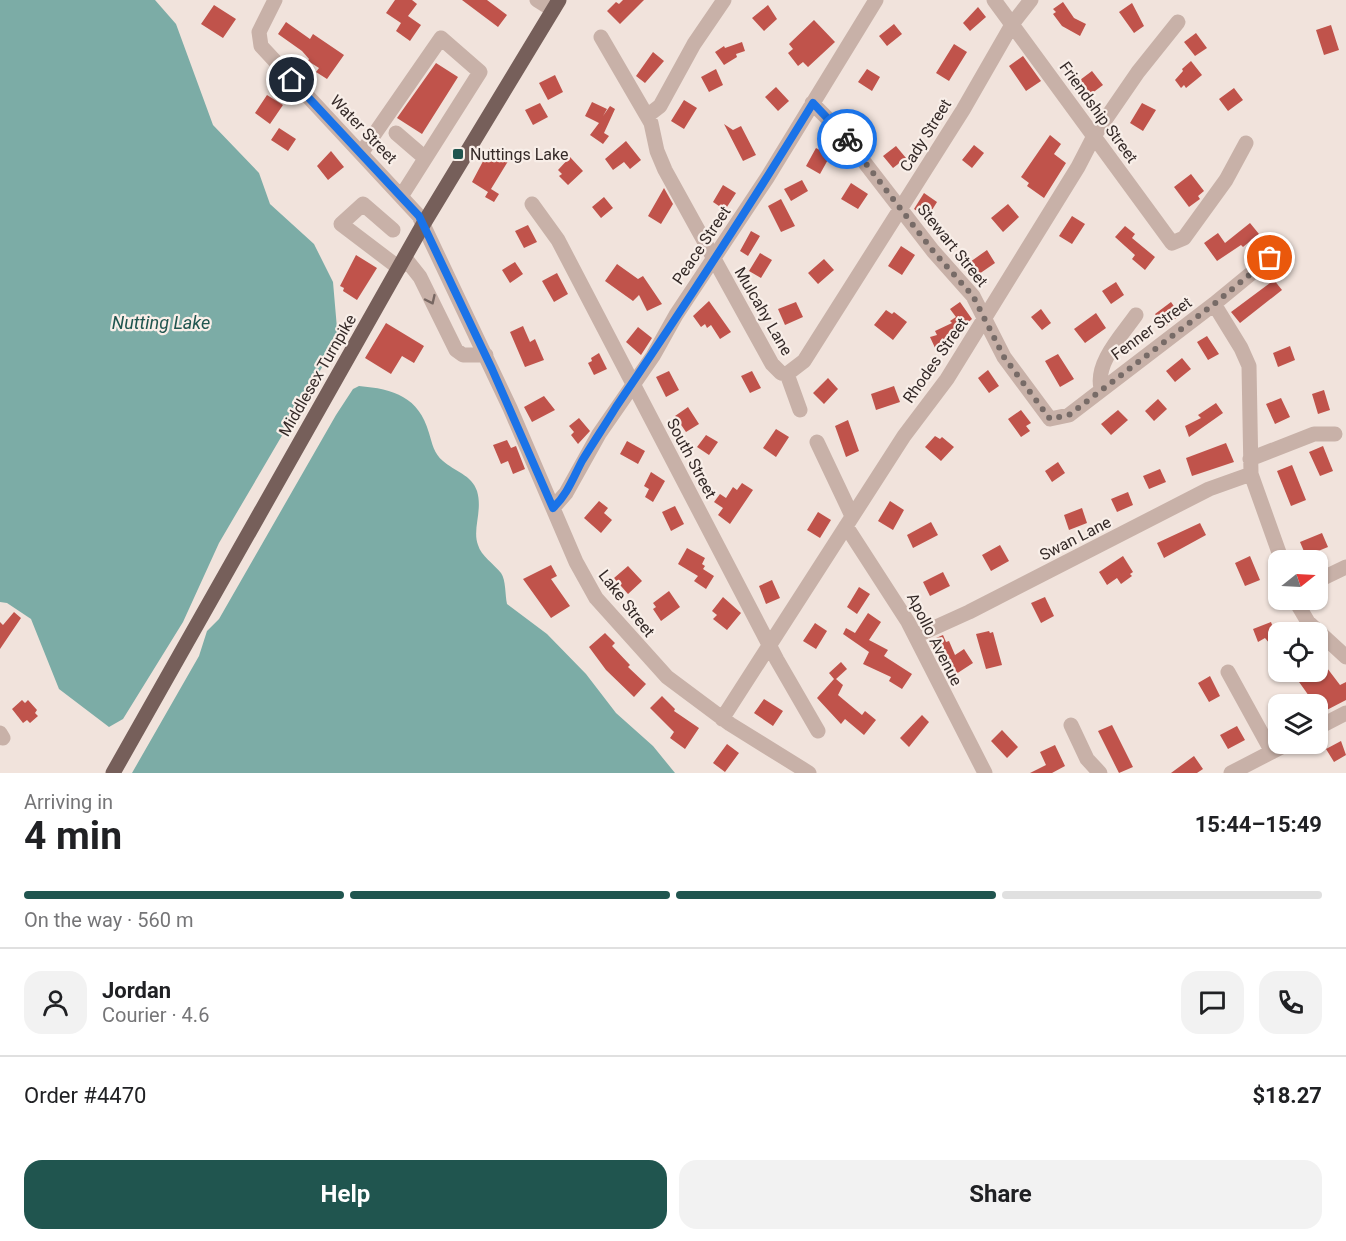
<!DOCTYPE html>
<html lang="en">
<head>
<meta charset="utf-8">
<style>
  :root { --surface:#fff; --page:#f2f2f2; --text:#202124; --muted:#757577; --line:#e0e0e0; --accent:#20554f }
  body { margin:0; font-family:Roboto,sans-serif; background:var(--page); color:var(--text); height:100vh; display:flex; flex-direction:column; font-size:22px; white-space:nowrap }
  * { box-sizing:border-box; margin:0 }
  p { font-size:20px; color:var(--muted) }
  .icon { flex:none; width:33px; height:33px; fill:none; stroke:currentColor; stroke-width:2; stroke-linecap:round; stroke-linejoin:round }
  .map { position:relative; height:773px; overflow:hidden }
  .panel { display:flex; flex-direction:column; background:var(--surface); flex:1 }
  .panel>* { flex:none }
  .needle { width:39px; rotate:72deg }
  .fabs { position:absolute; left:1268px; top:550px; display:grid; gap:12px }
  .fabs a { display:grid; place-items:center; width:60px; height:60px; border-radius:12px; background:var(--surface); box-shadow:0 2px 4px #0004; font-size:30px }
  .pin { position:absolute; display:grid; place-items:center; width:51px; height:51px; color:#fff; margin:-26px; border:3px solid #fff; border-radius:50%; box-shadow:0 2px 6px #0007 }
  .courier { position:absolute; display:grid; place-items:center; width:60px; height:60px; margin:-30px; border:4px solid #1a73e8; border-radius:50%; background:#fff; color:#222; box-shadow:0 2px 8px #0007 }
  .overview em { font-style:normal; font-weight:700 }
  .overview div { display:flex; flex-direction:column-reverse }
  .overview { display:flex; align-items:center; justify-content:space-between; height:102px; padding:0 24px }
  h1 { font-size:39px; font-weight:700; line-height:45px }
  .bar { display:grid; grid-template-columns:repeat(4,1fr); gap:9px 6px; align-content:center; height:72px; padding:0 24px }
  .bar i { height:8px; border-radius:4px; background:var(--line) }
  .bar .selected { background:var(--accent) }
  .bar p { grid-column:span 4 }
  .line { display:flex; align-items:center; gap:15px; padding:0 24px; border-top:2px solid var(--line) }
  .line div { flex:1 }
  .round { display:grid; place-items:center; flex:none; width:63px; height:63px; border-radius:18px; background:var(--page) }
  .cta { display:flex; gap:12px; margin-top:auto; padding:12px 24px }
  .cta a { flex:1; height:69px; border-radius:18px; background:var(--accent); color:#fff; font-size:24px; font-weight:700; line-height:69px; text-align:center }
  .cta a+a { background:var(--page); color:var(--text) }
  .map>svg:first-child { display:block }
</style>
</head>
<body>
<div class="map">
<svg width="1346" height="773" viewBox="0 0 1346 773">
  <rect width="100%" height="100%" fill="#f1e3dc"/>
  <path fill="#7caca6" d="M0 0H155L176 24 213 125 259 173 270 204 314 244 333 282 338 340 219 543 183 622 123 719 109 727 59 689 31 619 7 603 0 602Z
    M359 386C394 389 419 397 429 433 432 443 434 454 443 461 454 471 472 475 477 491 483 511 472 529 478 545 481 556 494 564 501 573 506 580 505 595 507 604L547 634 586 674 616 713 653 746 675 773H132L199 656 207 631 219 619 336 415 353 389Z"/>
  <path fill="#c0534b" d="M395 0H412L417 4 408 16 421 25 410 41 396 31 401 23 386 13Z
    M462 0H487L507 15 498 27Z
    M623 0H644L620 24 607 11 616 2 619 4Z
    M1063 2 1074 18 1086 24 1080 36 1062 26 1053 14 1056 12 1053 9Z
    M1132 3 1144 26 1134 33 1119 12Z
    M214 5 236 19 223 38 201 24Z
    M768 5 777 19 764 31 752 18Z
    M978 7 986 17 970 31 963 23Z
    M814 20 835 42 808 67 803 62 798 66 788 53 793 49 789 44Z
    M286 22 310 39 313 34 344 55 327 79 316 72 319 68 308 61 309 59 302 51 278 34Z
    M894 24 902 34 887 46 879 36Z
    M1331 25 1339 50 1324 55 1316 30Z
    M1196 33 1207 48 1195 56 1184 42Z
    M742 42 745 51 736 54 737 57 724 65 715 52 724 46 725 48Z
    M954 44 967 52 949 81 936 73Z
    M653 52 664 61 645 83 636 76Z
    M1023 56 1041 81 1026 91 1009 66Z
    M1191 61 1202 75 1186 88 1184 85 1181 88 1175 80 1183 71 1182 69Z
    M436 63 458 77 422 134 397 118Z
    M716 69 723 85 709 92 701 77Z
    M867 69 880 77 872 91 858 82Z
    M1092 71 1103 85 1091 94 1080 80Z
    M555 75 563 92 548 100 539 83Z
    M776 87 789 101 778 111 765 97Z
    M1234 88 1243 100 1228 111 1219 99Z
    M267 95 283 105 270 124 255 113Z
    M684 100 697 108 684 129 671 121Z
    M592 102 607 109 603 116 610 106 615 109 604 133 609 136 603 144 590 135 599 123 585 116Z
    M540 103 548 117 533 125 525 110Z
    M1142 103 1156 110 1143 131 1130 123Z
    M724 124 733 130 741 126 756 155 743 161Z
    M279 128 296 139 288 151 271 140Z
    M1050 135 1061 144 1054 154 1066 163 1044 198 1027 186 1029 183 1021 177Z
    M626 141 641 160 630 169 624 162 613 170 605 159Z
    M974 145 984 153 972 168 962 160Z
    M896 146 906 158 893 168 883 156Z
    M490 148 510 158 491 189 499 194 494 202 485 197 488 192 472 182Z
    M816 148 830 156 820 174 806 166Z
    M331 151 344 167 328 180 317 166Z
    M570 157 583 171 568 185 559 176 562 174 558 170Z
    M1191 174 1204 191 1198 196 1200 199 1189 207 1174 187Z
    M802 180 808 191 791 201 784 189Z
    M851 183 868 194 858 209 841 199Z
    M723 185 736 193 725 210 713 202Z
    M664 188 673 204 661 224 648 216Z
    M924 193 937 202 927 218 914 209Z
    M604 197 613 208 601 218 592 207Z
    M781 199 795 226 781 232 768 206Z
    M1008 204 1019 217 1003 232 991 218Z
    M1072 216 1085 224 1072 244 1059 236Z
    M1250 223 1259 234 1243 247 1241 245 1217 261 1204 243 1218 233 1225 243Z
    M528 225 537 242 524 248 515 231Z
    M1125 226 1135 234 1132 238 1155 257 1145 270 1132 259 1135 255 1115 237Z
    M751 231 760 236 748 256 740 251Z
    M901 246 915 255 902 275 888 266Z
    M987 250 995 263 979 274 970 262Z
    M760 253 772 260 761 278 749 271Z
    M356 255 377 268 357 300 343 291 344 288 340 286Z
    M824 259 834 270 818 284 808 273Z
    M515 262 523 274 510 283 502 270Z
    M617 264 638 279 643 276 662 304 647 311 639 295 633 301 605 281Z
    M557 273 568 294 554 302 542 281Z
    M1274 280 1282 290 1240 323 1231 312Z
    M1116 282 1124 295 1111 304 1102 291Z
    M709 301 731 332 720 339 711 325 707 328 705 324 701 327 693 316Z
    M796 302 803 317 785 325 778 309Z
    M960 302 972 319 948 340 950 344 936 350 930 337 937 335 935 331 952 323 950 321 956 317 950 309Z
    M1171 302 1180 315 1165 327 1155 314Z
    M1041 309 1051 323 1042 330 1031 317Z
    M886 310 892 314 894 312 907 322 893 340 874 325Z
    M1096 313 1106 328 1085 343 1074 329Z
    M386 323 424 346 414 363 402 356 391 374 365 358Z
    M523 326 530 342 535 339 544 360 525 367 510 332Z
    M638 327 652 338 641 355 626 342Z
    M1207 336 1219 354 1208 360 1197 342Z
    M1290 346 1295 360 1278 367 1273 353Z
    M599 353 607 369 594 375 588 363 592 361 591 358Z
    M1058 354 1074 379 1060 387 1045 361Z
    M1182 358 1191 369 1175 382 1166 371Z
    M988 370 999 386 989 393 978 378Z
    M669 371 679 390 666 397 656 377Z
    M752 371 761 388 750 393 741 376Z
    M828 378 838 389 824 404 813 393Z
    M894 386 900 402 876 410 871 394Z
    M1324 390 1330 410 1318 414 1312 394Z
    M544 396 555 410 532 422 524 407Z
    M1281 398 1290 417 1275 424 1266 404Z
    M1158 399 1167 409 1154 421 1145 411Z
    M1216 403 1223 413 1189 437 1185 426 1201 418 1198 415Z
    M688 407 699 424 686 432 675 416Z
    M1021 410 1031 423 1026 426 1030 431 1021 437 1008 419Z
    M1118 410 1128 420 1111 435 1101 424Z
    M579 418 590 431 578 444 571 435 574 432 569 426Z
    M848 420 859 451 846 457 835 426Z
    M776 429 789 437 776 457 763 448Z
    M706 435 718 442 709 455 697 447Z
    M935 436 940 439 942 437 954 447 941 461 925 447Z
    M507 440 511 448 516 446 525 469 513 474 508 461 501 464 493 445Z
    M627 441 645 451 638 464 620 454Z
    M1226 443 1234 462 1192 476 1186 458Z
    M1323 446 1333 471 1320 476 1309 452Z
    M1058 462 1065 473 1052 482 1045 471Z
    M1292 465 1306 500 1291 506 1277 471Z
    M1160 469 1166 482 1149 489 1143 476Z
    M651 472 665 481 653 502 645 497 649 489 644 486Z
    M742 483 753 490 730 524 718 515 723 508 714 502 720 494 726 498 733 487 737 490Z
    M1128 492 1133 505 1117 512 1111 499Z
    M599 501 608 508 604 513 612 520 601 533 584 518Z
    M890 501 904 510 893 530 878 521Z
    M675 506 684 524 671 531 662 512Z
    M1082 508 1087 523 1069 530 1064 515Z
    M818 512 831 520 820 538 807 530Z
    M931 522 938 535 913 548 907 535Z
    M1200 523 1206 535 1164 558 1157 543Z
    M1322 533 1328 547 1306 556 1300 542Z
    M1000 545 1009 561 991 571 982 555Z
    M687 548 705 558 702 564 705 566 703 569 714 576 706 589 694 581 698 576 678 564Z
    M1123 556 1133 572 1130 574 1132 576 1121 584 1117 578 1107 585 1099 572Z
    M1250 556 1260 580 1245 586 1235 563Z
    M551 565 557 576 551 579 570 606 551 618 523 579Z
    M628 566 642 581 628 594 614 578Z
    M943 572 950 586 930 596 923 582Z
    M772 580 780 598 766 604 759 586Z
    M859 587 870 594 857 614 847 607Z
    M669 591 680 607 661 621 653 609 656 607 653 603Z
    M723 597 741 613 727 630 713 619 717 615 712 611Z
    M1045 597 1054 616 1041 623 1031 603Z
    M14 612 21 618 0 649V622L3 625Z
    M868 613 881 622 869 640 888 650 884 656 912 674 902 689 889 681 891 677 863 664 869 652 843 634 846 628 855 633Z
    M1271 622 1278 641 1270 644 1265 638 1258 642 1253 629Z
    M815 623 827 631 816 649 803 641Z
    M989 631 990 633 993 632 1002 665 986 669 976 634Z
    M605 633 615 643 612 646 630 665 628 667 646 684 634 697 606 670 589 647Z
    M943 635 946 642 949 641 955 655 964 649 973 663 953 676 929 641Z
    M841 662 847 669 836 679 843 685 838 695 862 715 865 711 876 720 864 735 845 719 841 724 817 698 834 679 829 673Z
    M1324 664 1340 685 1346 682V700L1321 713 1292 672H1317Z
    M1210 676 1220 696 1209 702 1198 683Z
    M662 696 675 709 674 711 699 728 685 749 670 738 674 732 650 708Z
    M764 699 783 711 773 726 754 713Z
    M22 700 25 703 28 700 37 710 35 713 38 716 30 723 27 720 23 723 12 709Z
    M922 715 929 722 909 747 900 738Z
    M1112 725 1133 767 1119 773 1098 731Z
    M1237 726 1245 740 1228 749 1220 735Z
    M1002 730 1018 747 1007 758 991 741Z
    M1341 741 1346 755 1334 762 1326 749Z
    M727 744 739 753 725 772 713 763Z
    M1055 745 1065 766 1052 773H1030L1046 765 1040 752Z
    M1194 756 1203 769 1197 773H1171Z"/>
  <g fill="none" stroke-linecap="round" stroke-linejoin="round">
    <path stroke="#c8b1a8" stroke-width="15" d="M275 0 259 32 261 46 419 216 510 408 576 562 596 598 667 677 730 724 809 773
      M537 0 553 10
      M994 0 1172 243 1184 238 1226 180 1246 143
      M601 37 651 123 657 151 665 170 772 364 781 373 787 374
      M812 103 841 132 933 251 973 296 1004 357 1050 419 1069 415 1214 304 1270 258
      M647 116 660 106 694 44 724 0
      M396 133 425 158
      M362 152 441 38 480 72 402 195
      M532 204 558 240 777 660 818 731
      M393 230 363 204 341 224 399 268
      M405 258 420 277 456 350 463 355H486
      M1214 304 1241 348 1249 366 1251 474 1282 561
      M787 374 804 361 963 110 1013 23 1031 0
      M787 374 800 410
      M1101 388C1095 363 1122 335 1136 315
      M817 442 852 516
      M1250 459 1314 434H1335
      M553 508 566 493 599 434 653 356 676 315 767 178 876 0
      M846 526 908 622 985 773
      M1317 581 1346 567
      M1295 600 1308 622 1346 657
      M916 636 969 612 1209 489 1251 474
      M1228 672 1272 752
      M722 719 904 436 947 379 1078 167 1094 136 1138 72 1178 22
      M1071 725 1087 759 1100 773
      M1317 728 1346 713
      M0 733 3 738
      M1231 773 1287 744"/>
    <path stroke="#765f5a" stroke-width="15" d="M113 773 424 223 559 0"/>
  </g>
  <defs><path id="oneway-chevron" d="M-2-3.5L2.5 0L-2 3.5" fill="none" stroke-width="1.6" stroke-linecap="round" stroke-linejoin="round" transform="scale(1.5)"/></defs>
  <use stroke="#776762" href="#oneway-chevron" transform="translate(431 300) rotate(65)"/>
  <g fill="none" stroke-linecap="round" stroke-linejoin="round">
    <path stroke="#776b67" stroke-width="6" stroke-dasharray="0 10.8" d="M847 139 933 251 973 296 1004 357 1050 419 1069 415 1214 304 1270 258"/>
    <path stroke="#1a73e8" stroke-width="8" d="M292 80 419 216 492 369 553 508C567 495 573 478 582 461 593 443 605 425 616 407 684 307 750 206 813 103L847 139"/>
  </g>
  <rect fill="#20554f" stroke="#f8eee8" stroke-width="2" x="452" y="148" width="12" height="12" rx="3"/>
  <g text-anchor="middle" stroke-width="4.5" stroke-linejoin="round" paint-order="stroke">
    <g font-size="16" fill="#352a28" stroke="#f8eee8">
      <text transform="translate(1099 112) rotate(54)" y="6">Friendship Street</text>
      <text transform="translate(364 129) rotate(46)" y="6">Water Street</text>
      <text transform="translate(925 135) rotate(-58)" y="6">Cady Street</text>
      <text transform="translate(701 245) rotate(-56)" y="6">Peace Street</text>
      <text transform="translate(953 245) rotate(51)" y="6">Stewart Street</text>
      <text transform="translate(764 311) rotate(60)" y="6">Mulcahy Lane</text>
      <text transform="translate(1151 328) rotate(-36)" y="6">Fenner Street</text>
      <text transform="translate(935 360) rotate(-55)" y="6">Rhodes Street</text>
      <text transform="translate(317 375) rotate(-60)" y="6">Middlesex Turnpike</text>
      <text transform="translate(692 458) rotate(62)" y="6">South Street</text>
      <text transform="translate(1075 538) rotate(-27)" y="6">Swan Lane</text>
      <text transform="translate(627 603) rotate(52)" y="6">Lake Street</text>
      <text transform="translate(935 639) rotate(63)" y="6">Apollo Avenue</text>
    </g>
    <g font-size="16" fill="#352a28" stroke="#f8eee8" text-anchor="start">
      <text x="470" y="160">Nuttings Lake</text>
    </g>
    <g font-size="18" font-style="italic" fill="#20554f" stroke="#f8eee8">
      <text x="161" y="329">Nutting Lake</text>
    </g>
  </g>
</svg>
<div class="fabs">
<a><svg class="needle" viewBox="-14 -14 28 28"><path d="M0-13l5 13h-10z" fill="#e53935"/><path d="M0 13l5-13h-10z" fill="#757577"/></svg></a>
<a><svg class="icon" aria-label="locate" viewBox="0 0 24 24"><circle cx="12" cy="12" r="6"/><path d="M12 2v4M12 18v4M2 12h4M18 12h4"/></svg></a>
<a><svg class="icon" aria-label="layers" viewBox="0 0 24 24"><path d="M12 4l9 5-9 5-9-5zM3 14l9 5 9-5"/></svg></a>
</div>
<div class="pin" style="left:1270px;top:258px;background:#ea580c"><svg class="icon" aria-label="bag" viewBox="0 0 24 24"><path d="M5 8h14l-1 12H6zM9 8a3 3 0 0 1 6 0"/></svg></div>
<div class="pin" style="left:292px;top:80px;background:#1f2937"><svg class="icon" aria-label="home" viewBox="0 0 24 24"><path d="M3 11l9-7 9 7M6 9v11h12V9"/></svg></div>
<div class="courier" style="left:847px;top:139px"><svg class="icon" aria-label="bike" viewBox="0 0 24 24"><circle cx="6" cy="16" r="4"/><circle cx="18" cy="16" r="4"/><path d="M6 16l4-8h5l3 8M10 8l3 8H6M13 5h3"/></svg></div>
</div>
<section class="panel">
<div class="overview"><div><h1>4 min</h1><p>Arriving in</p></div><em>15:44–15:49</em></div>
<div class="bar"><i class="selected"></i><i class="selected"></i><i class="selected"></i><i></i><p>On the way · 560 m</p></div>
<div class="line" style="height:108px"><a class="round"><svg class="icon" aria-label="person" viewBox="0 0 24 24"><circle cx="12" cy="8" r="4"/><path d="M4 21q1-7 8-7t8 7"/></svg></a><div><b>Jordan</b><p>Courier · 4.6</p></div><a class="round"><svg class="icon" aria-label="chat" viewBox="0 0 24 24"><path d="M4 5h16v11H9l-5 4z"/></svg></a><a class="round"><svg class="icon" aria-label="phone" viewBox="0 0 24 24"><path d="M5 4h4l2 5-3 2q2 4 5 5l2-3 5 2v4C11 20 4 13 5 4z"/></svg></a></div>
<div class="line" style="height:78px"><div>Order #4470</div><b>$18.27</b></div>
<div class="cta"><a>Help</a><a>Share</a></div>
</section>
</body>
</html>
